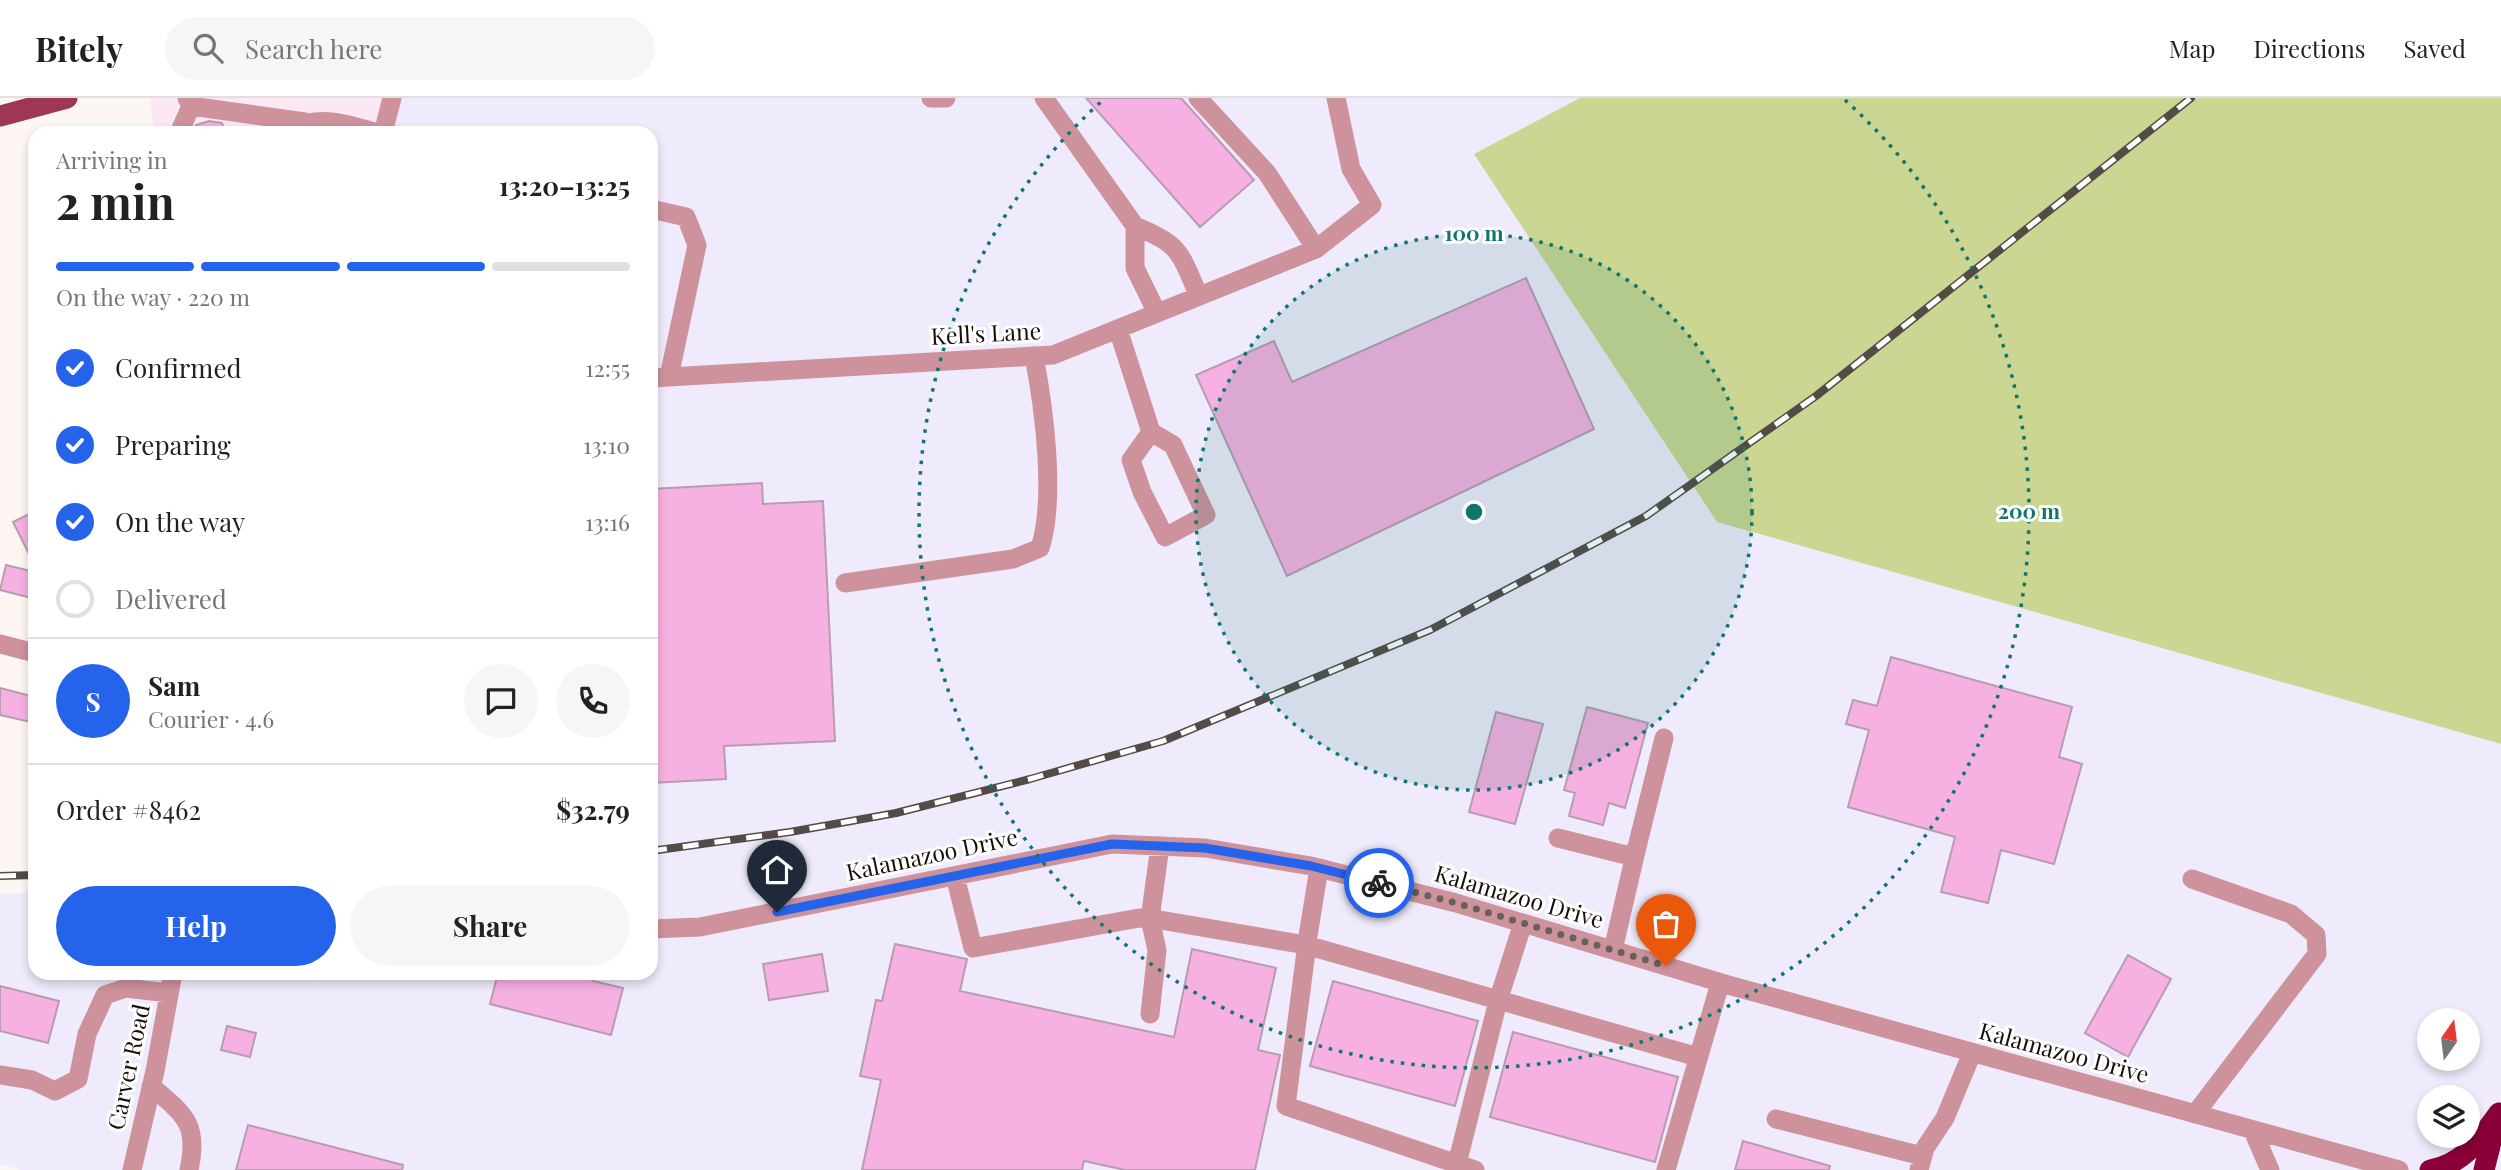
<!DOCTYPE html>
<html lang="en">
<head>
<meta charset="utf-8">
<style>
  :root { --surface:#fff; --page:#f6f6f6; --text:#222; --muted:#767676; --line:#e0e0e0; --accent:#2563eb }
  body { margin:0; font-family:"Playfair Display",serif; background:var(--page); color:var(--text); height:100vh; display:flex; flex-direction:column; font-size:26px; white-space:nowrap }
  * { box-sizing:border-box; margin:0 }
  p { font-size:23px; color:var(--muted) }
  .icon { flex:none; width:38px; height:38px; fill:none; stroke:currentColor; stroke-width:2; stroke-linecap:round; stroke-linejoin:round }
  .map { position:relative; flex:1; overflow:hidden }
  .side { position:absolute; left:28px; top:28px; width:630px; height:854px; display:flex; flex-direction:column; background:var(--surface); border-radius:21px; box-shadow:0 4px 10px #0003 }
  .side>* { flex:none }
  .needle { width:46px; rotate:14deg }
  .controls { position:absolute; left:2417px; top:910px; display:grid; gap:14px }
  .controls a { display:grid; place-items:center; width:63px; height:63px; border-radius:50%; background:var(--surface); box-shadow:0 4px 10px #0003; font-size:35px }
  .pin { position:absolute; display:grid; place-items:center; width:60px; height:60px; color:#fff; margin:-72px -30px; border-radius:50% 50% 50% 0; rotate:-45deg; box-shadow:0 0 7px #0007 }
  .pin .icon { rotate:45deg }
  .courier { position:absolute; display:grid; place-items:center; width:70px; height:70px; margin:-35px; border:5px solid #2563eb; border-radius:50%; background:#fff; color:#222; box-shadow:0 2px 9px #0007 }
  .headline em { font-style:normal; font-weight:700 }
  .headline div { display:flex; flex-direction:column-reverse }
  .headline { display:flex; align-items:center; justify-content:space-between; height:119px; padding:0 28px }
  h1 { font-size:46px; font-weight:700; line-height:52px }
  .bar { display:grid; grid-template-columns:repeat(4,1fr); gap:10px 7px; align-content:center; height:84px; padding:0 28px }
  .bar i { height:9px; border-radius:5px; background:var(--line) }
  .bar .active { background:var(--accent) }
  .bar p { grid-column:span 4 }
  .line { display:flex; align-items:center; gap:18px; padding:0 28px; border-top:2px solid var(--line) }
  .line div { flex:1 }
  .round { display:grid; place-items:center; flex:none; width:74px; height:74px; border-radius:37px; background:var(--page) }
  ol { padding:0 28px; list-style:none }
  li { display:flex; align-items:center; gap:21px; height:77px }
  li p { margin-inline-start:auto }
  li .icon { padding:7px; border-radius:50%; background:var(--accent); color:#fff; stroke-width:4 }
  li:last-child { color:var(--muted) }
  li i { width:38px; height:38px; border:4px solid var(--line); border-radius:50% }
  .action { display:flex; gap:14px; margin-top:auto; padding:14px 28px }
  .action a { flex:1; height:80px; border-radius:42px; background:var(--accent); color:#fff; font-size:28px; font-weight:700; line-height:80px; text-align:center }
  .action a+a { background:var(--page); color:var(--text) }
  header { display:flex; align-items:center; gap:42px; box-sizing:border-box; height:98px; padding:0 35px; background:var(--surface); border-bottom:2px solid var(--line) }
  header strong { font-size:33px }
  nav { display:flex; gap:38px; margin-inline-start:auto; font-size:24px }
  .search { width:490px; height:63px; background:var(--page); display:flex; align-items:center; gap:18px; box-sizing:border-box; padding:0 24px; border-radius:38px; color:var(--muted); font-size:26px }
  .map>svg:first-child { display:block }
</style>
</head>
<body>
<header>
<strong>Bitely</strong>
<div class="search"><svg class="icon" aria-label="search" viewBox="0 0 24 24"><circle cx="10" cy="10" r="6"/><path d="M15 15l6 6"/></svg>Search here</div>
<nav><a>Map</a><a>Directions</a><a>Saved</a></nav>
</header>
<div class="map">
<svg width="2501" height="1072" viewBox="0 0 2501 1072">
  <rect width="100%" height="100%" fill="#fdf6f3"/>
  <path fill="#fce7f5" d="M150 0H392L383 35H154Z"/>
  <path fill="#efebfc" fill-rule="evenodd" d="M392 0H1580L1474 56 1717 424 2501 646V1072H21L0 1066V796L35 794V875H651V35H383ZM2429 922H2468V961H2429ZM2429 999H2468V1038H2429Z"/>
  <path fill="#cad691" d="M1580 0H2501V646L1717 424 1474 56Z"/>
  <path fill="#f6b0e1" stroke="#b89caf" stroke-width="2" d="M1086 0H1181L1254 82 1200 129Z
    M209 23 222 25 226 35H192L196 27Z
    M1526 180 1594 331 1287 478 1196 277 1274 243 1292 284Z
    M762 385 763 406 823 403 835 643 724 648 726 681 651 685V391Z
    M35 413V468L13 424Z
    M6 467 35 474V501L0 492Z
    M1891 559 2072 609 2059 659 2082 666 2054 766 2001 752 1988 805 1941 794 1955 739 1848 709 1869 632 1846 626 1853 602 1877 608Z
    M0 590 35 599V625L0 617Z
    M1587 609 1648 625 1625 710 1609 705 1603 727 1569 718 1575 695 1564 692Z
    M1496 614 1543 626 1515 726 1469 714Z
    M895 846 967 861 960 893 1174 939 1192 851 1276 870 1258 952 1280 957 1255 1072H1125L1084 1063 1082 1072H862L881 982 860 978 876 902 882 903Z
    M822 856 828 893 769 902 763 866Z
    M2128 857 2171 881 2128 959 2085 935Z
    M498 875H556L571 879 572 875H595L593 883 623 890 611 937 490 906Z
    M1333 883 1478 923 1455 1008 1310 968Z
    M0 888 59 903 48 945 0 933Z
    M227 928 256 935 250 959 221 952Z
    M1513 934 1678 979 1655 1064 1490 1019Z
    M248 1027 403 1067 402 1072H236Z
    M1743 1043 1830 1068 1829 1072H1735Z"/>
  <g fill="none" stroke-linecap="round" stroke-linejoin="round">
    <path stroke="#ce929c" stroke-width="19" d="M187 0 191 8 305 24
      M931 0H946
      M1044 0 1135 128
      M1198 0 1267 75 1316 151
      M294 31C319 16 351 27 377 35
      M179 35 191 8
      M383 35 392 0
      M651 111 686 119 697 147 669 279
      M1157 215 1135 170V128C1182 147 1179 154 1199 198
      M1118 231 1151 334 1173 347 1206 417 1165 439 1142 394 1131 362 1151 334
      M651 280 1053 257 1316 151 1372 107 1351 71 1336 0
      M845 485 1013 461 1040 450C1056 401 1044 310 1034 258
      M0 546 35 555
      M1558 740 1622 756 1635 757 1664 640
      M1319 770 1308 838 1286 1008 1475 1072
      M955 778 973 850 1139 820 1160 822 1306 847 1698 959
      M2192 781 2291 816 2316 837 2317 856 2195 1016
      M651 831 700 829 1112 746 1205 750 1311 768 1456 805 1732 888 2399 1072
      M1613 852 1635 757
      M1150 916 1157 852 1150 821 1160 748
      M0 977 32 982 55 993 78 981 87 936 105 897 126 890 169 895
      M151 988C185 1017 199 1026 189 1072
      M1776 1021 1922 1058
      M2253 1033 2270 1072
      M1457 1066 1498 903 1523 825
      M132 1072 155 973 173 875
      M1666 1072 1720 885
      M1919 1072 1925 1050 1945 1020 1972 955"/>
    <path stroke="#9e3852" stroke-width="21" d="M0 18 67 0"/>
    <path stroke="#8a0138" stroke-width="21" d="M2430 1072C2464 1066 2480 1041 2499 1015
      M2484 1072 2495 1028"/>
    <defs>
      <path id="rail" d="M651 753 790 734 896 715 1030 681 1163 643 1430 532 1646 418 1816 298 2191 0
        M0 778 35 777"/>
    </defs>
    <use href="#rail" stroke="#554b46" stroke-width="8"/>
    <use href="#rail" stroke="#fff" stroke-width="5" stroke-dasharray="16" stroke-linecap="butt"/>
  </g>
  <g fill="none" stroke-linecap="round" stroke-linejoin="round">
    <path stroke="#69605b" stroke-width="7" stroke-dasharray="0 12.6" d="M1379 785 1456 805 1666 868"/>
    <path stroke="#2563eb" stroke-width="9" d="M777 814 1112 746 1205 750 1311 768 1379 785"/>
  </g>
  <circle cx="1474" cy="414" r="278" fill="#0f766e" fill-opacity=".12"/>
  <g fill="none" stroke="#0f766e" stroke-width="3.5" stroke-dasharray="3.5 7">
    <circle cx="1474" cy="414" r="278"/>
    <path d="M1845 2A555 555 0 1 1 1103 2"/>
  </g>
  <g text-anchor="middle" stroke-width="6" stroke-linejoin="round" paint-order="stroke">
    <g font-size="23" fill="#190f09" stroke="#fff">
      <text transform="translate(986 236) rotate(-3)" y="8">Kell's Lane</text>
      <text transform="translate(932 757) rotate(-12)" y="8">Kalamazoo Drive</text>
      <text transform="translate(1519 799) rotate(16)" y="8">Kalamazoo Drive</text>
      <text transform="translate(2064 955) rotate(15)" y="8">Kalamazoo Drive</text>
      <text transform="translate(129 969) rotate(-78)" y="8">Carver Road</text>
    </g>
  </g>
  <circle cx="1474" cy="414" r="10" fill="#0f766e" stroke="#fff" stroke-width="3.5"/>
  <g font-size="21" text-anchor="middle" font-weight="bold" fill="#0f766e" stroke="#fff" stroke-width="6" stroke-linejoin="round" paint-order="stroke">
    <text x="1474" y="143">100 m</text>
    <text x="2029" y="421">200 m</text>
  </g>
</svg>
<div class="controls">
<a><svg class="needle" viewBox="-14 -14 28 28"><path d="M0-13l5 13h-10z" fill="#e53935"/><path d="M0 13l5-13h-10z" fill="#767676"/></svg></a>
<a><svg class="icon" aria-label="layers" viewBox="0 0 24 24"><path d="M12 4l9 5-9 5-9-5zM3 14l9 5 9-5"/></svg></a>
</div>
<div class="pin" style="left:1666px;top:868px;background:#ea580c"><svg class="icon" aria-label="bag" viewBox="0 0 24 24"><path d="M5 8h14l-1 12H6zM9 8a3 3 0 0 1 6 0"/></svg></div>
<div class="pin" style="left:777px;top:814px;background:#1f2937"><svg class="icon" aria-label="home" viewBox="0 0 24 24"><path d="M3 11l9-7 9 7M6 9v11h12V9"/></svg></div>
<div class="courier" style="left:1379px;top:785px"><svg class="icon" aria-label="bike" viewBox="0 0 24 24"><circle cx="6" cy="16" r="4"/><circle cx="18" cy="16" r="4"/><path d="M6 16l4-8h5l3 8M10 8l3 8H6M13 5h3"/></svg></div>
<section class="side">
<div class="headline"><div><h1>2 min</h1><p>Arriving in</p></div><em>13:20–13:25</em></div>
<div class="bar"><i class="active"></i><i class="active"></i><i class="active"></i><i></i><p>On the way · 220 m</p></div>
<ol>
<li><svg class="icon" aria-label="check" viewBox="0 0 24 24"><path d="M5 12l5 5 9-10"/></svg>Confirmed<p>12:55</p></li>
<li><svg class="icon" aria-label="check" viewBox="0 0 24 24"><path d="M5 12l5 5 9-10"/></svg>Preparing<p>13:10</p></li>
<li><svg class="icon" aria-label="check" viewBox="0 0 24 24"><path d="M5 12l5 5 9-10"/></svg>On the way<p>13:16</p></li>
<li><i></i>Delivered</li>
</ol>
<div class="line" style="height:126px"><b class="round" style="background:var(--accent);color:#fff">S</b><div><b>Sam</b><p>Courier · 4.6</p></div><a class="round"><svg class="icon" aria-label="chat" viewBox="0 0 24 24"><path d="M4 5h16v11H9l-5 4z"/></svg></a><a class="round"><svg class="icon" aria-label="phone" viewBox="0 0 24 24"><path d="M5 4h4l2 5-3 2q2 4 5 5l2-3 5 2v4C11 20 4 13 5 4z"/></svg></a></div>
<div class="line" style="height:91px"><div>Order #8462</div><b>$32.79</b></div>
<div class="action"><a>Help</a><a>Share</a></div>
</section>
</div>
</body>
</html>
